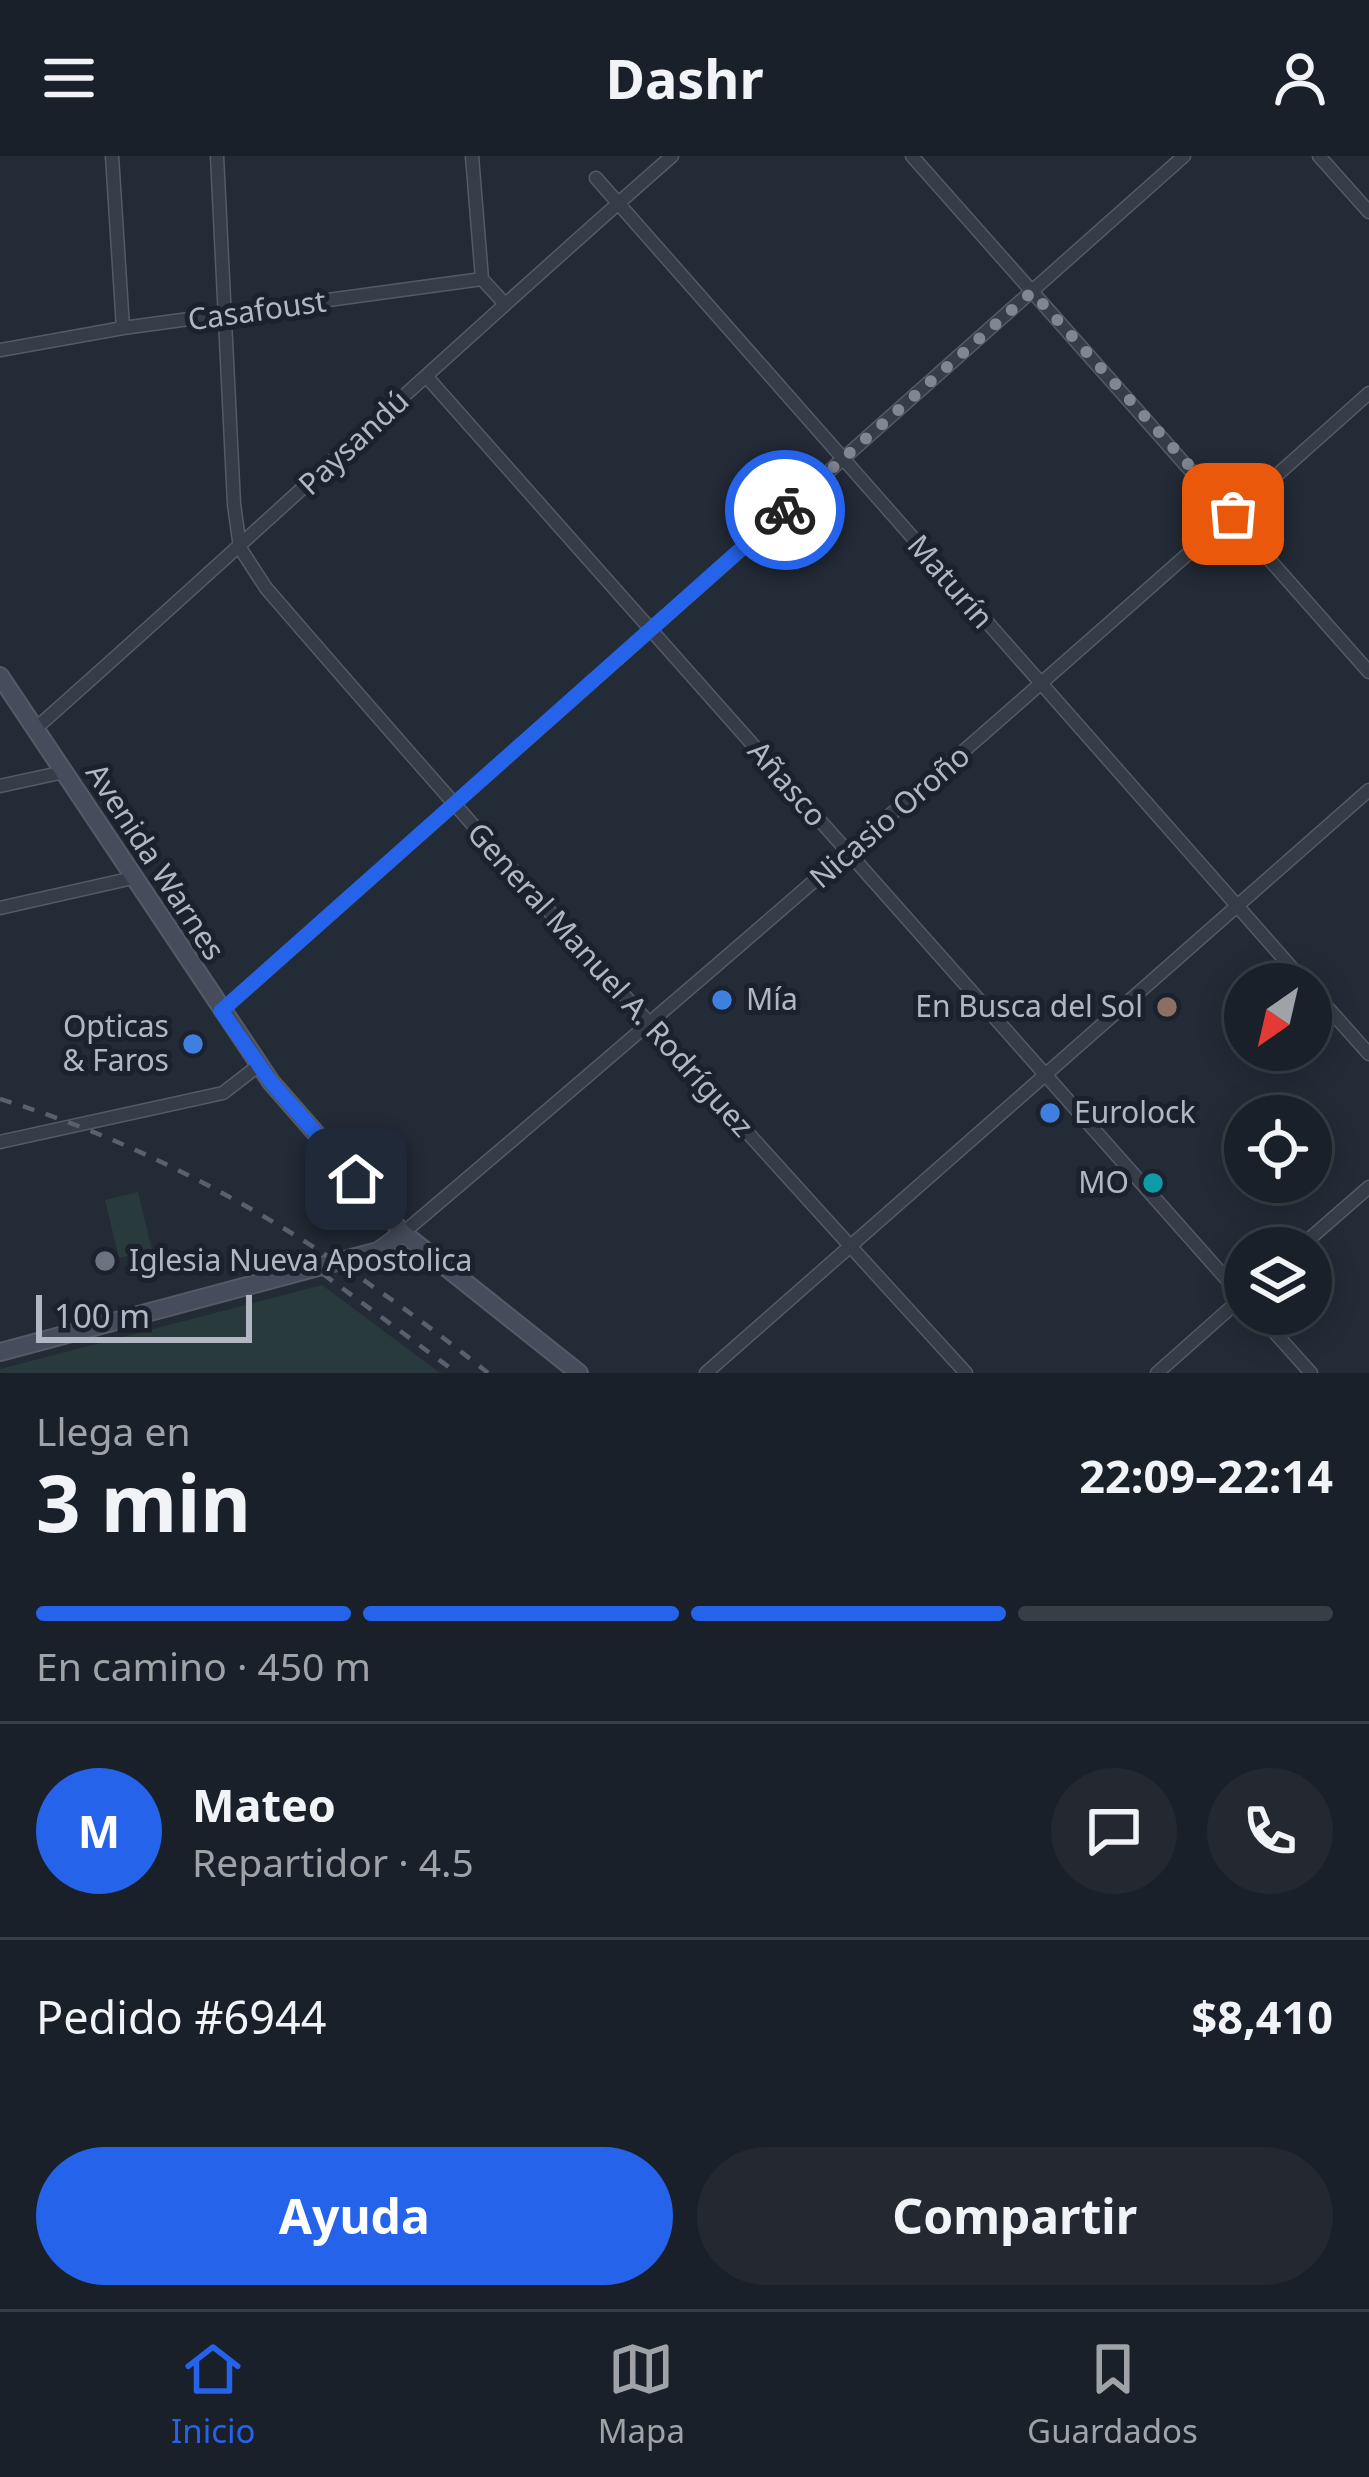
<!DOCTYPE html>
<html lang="es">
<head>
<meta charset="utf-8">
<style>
  :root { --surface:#1a2029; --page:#232831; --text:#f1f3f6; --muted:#9fa3a8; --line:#383e46; --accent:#2563eb }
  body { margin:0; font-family:"Noto Sans",sans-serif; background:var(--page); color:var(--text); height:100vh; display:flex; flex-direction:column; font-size:45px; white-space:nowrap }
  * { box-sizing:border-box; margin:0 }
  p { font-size:39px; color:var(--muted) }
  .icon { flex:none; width:66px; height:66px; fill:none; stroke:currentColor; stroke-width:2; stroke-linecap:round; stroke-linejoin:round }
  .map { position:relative; height:1217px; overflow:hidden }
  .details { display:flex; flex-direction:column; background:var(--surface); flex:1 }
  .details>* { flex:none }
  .needle { width:78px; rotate:214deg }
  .buttons { position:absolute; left:1224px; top:807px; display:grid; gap:24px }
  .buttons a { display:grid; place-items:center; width:108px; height:108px; border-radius:50%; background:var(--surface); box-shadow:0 6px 30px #0003,0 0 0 3px var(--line); font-size:60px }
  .scale { position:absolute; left:36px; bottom:30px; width:216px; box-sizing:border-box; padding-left:12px; border:6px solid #b1b8c4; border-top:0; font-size:33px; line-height:42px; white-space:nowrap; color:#b1b8c4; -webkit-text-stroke:9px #1c222d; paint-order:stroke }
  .pin { position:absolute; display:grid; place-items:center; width:102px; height:102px; color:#fff; margin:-51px; border-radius:24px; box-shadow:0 6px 18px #0006 }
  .courier { position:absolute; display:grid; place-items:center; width:120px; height:120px; margin:-60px; border:9px solid #2563eb; border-radius:50%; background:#fff; color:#222; box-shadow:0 3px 15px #0007 }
  .headline em { font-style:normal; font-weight:700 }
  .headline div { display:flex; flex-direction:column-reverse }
  .headline { display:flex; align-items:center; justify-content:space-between; height:204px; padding:0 36px }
  h1 { font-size:78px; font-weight:700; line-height:90px }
  .bar { display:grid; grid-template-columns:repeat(4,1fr); gap:18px 12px; align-content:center; height:144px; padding:0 36px }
  .bar i { height:15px; border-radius:9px; background:var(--line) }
  .bar .selected { background:var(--accent) }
  .bar p { grid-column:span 4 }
  .line { display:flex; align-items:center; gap:30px; padding:0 36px; border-top:3px solid var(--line) }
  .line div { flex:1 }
  .round { display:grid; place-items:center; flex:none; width:126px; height:126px; border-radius:63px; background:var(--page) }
  .button { display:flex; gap:24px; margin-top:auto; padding:24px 36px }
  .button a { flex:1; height:138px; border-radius:72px; background:var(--accent); color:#fff; font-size:48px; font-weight:700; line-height:138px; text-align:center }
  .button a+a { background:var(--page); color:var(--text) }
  header { display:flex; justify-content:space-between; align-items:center; height:156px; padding:0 36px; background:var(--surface); font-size:54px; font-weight:700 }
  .dock { display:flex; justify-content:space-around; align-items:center; height:168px; border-top:3px solid var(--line); background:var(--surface); font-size:33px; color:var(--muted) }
  .dock a { display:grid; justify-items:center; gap:6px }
  .dock .selected { color:var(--accent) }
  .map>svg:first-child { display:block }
</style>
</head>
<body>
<header><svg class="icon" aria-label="menu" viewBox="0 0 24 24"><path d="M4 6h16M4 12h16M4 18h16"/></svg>Dashr<svg class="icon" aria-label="person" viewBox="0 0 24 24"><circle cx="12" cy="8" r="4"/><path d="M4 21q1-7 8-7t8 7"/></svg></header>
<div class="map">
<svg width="1369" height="1217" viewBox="0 0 1369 1217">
  <rect width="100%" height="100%" fill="#232b37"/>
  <path fill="#283a3b" d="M138 1036 152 1094 119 1102 105 1044Z
    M322 1129 440 1217H0V1213Z"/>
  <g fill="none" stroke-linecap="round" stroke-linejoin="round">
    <defs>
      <path id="minor" d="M112 0 123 172
        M217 0 234 348 240 392 266 432C495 697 729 958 966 1217
        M472 0 482 123
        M912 0 1369 516
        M1319 0 1369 56
        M596 22 1306 828
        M482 123 504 147
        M0 194 123 172 482 123
        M426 220 1245 1144
        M35 573C249 384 457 188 672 0
        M0 630 64 616
        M0 752 133 722
        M1311 833 1369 898
        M221 855 1184 0
        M0 986 223 937 258 910
        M403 1077C729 801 1051 521 1369 237
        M1299 1092 1369 1031
        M1258 1158 1311 1217
        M706 1217 1369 634
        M1157 1217 1245 1139"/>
      <path id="secondary" d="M0 520 271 926 403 1077 579 1217
        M0 1196 378 1095 403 1077"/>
    </defs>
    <use href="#minor" stroke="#545b66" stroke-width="15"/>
    <use href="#secondary" stroke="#545b66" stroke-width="20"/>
    <use href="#minor" stroke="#363d48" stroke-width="12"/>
    <use href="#secondary" stroke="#454c5b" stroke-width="16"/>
    <path stroke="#59616f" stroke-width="4.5" stroke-dasharray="12 12" stroke-linecap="butt" d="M0 943C181 998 341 1099 488 1217
      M323 1118 457 1217"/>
  </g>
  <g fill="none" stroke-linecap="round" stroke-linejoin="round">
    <path stroke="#7f8793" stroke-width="12" stroke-dasharray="0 21.6" d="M785 354 1032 136 1233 358"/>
    <path stroke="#2563eb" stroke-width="15" d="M356 1023 271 926 221 855 785 354"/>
  </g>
  <g fill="#3f7fe0" stroke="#1c222d" stroke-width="4.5">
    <circle cx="722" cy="844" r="12"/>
    <circle cx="193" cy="888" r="12"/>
    <circle cx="1050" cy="957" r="12"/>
  </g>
  <circle fill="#8d6e63" stroke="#1c222d" stroke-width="4.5" cx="1167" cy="851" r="12"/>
  <circle fill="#0f9aa8" stroke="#1c222d" stroke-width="4.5" cx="1153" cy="1027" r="12"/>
  <circle fill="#6b7280" stroke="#1c222d" stroke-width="4.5" cx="105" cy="1105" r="12"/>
  <g text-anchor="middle" stroke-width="10" stroke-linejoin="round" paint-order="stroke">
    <g font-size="30" fill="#b1b8c4" stroke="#1c222d">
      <text transform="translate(257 155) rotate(-8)" y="10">Casafoust</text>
      <text transform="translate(354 287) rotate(-43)" y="10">Paysandú</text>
      <text transform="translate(950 426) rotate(49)" y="10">Maturín</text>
      <text transform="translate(787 628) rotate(49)" y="10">Añasco</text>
      <text transform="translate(890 661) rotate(-41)" y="10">Nicasio Oroño</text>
      <text transform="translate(155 706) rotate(57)" y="10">Avenida Warnes</text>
      <text transform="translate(610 824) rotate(48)" y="10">General Manuel A. Rodríguez</text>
    </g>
    <g font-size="30" fill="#b1b8c4" stroke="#1c222d" text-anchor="start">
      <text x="746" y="854">Mía</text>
      <text x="1143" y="861" text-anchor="end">En Busca del Sol</text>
      <text x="169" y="881" text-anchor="end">Opticas<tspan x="169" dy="34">&amp; Faros</tspan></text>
      <text x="1074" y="967">Eurolock</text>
      <text x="1129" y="1037" text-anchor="end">MO</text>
      <text x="129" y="1115">Iglesia Nueva Apostolica</text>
    </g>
  </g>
</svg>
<div class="buttons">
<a><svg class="needle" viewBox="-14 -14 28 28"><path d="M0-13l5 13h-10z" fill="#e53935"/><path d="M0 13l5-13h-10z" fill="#9fa3a8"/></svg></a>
<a><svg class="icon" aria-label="locate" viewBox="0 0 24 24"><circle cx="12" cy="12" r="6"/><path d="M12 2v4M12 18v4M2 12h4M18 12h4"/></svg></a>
<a><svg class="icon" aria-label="layers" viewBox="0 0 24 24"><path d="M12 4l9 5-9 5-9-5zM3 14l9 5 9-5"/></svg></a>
</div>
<div class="scale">100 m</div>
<div class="pin" style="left:1233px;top:358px;background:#ea580c"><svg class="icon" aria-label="bag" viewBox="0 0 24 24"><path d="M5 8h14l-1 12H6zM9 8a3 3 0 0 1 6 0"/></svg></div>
<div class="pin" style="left:356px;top:1023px;background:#1f2937"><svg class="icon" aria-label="home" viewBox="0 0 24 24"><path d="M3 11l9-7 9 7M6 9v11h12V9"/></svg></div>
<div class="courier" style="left:785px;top:354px"><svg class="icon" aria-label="bike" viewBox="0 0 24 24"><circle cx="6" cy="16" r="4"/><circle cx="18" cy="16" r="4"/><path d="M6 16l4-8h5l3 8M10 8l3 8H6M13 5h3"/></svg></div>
</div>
<section class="details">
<div class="headline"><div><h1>3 min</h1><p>Llega en</p></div><em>22:09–22:14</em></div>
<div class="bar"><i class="selected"></i><i class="selected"></i><i class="selected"></i><i></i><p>En camino · 450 m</p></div>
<div class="line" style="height:216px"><b class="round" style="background:var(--accent);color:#fff">M</b><div><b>Mateo</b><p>Repartidor · 4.5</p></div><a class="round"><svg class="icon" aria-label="chat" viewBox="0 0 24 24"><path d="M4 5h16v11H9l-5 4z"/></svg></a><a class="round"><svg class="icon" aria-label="phone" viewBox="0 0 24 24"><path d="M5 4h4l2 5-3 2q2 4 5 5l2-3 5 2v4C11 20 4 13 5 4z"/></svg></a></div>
<div class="line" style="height:156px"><div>Pedido #6944</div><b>$8,410</b></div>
<div class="button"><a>Ayuda</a><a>Compartir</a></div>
</section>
<nav class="dock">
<a class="selected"><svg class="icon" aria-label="home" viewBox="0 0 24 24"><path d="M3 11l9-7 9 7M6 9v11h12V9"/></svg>Inicio</a>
<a><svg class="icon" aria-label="map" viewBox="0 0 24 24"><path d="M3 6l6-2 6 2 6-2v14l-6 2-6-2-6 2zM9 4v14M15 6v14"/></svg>Mapa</a>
<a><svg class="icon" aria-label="saved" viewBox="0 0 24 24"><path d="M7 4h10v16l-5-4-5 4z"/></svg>Guardados</a>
</nav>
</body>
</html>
